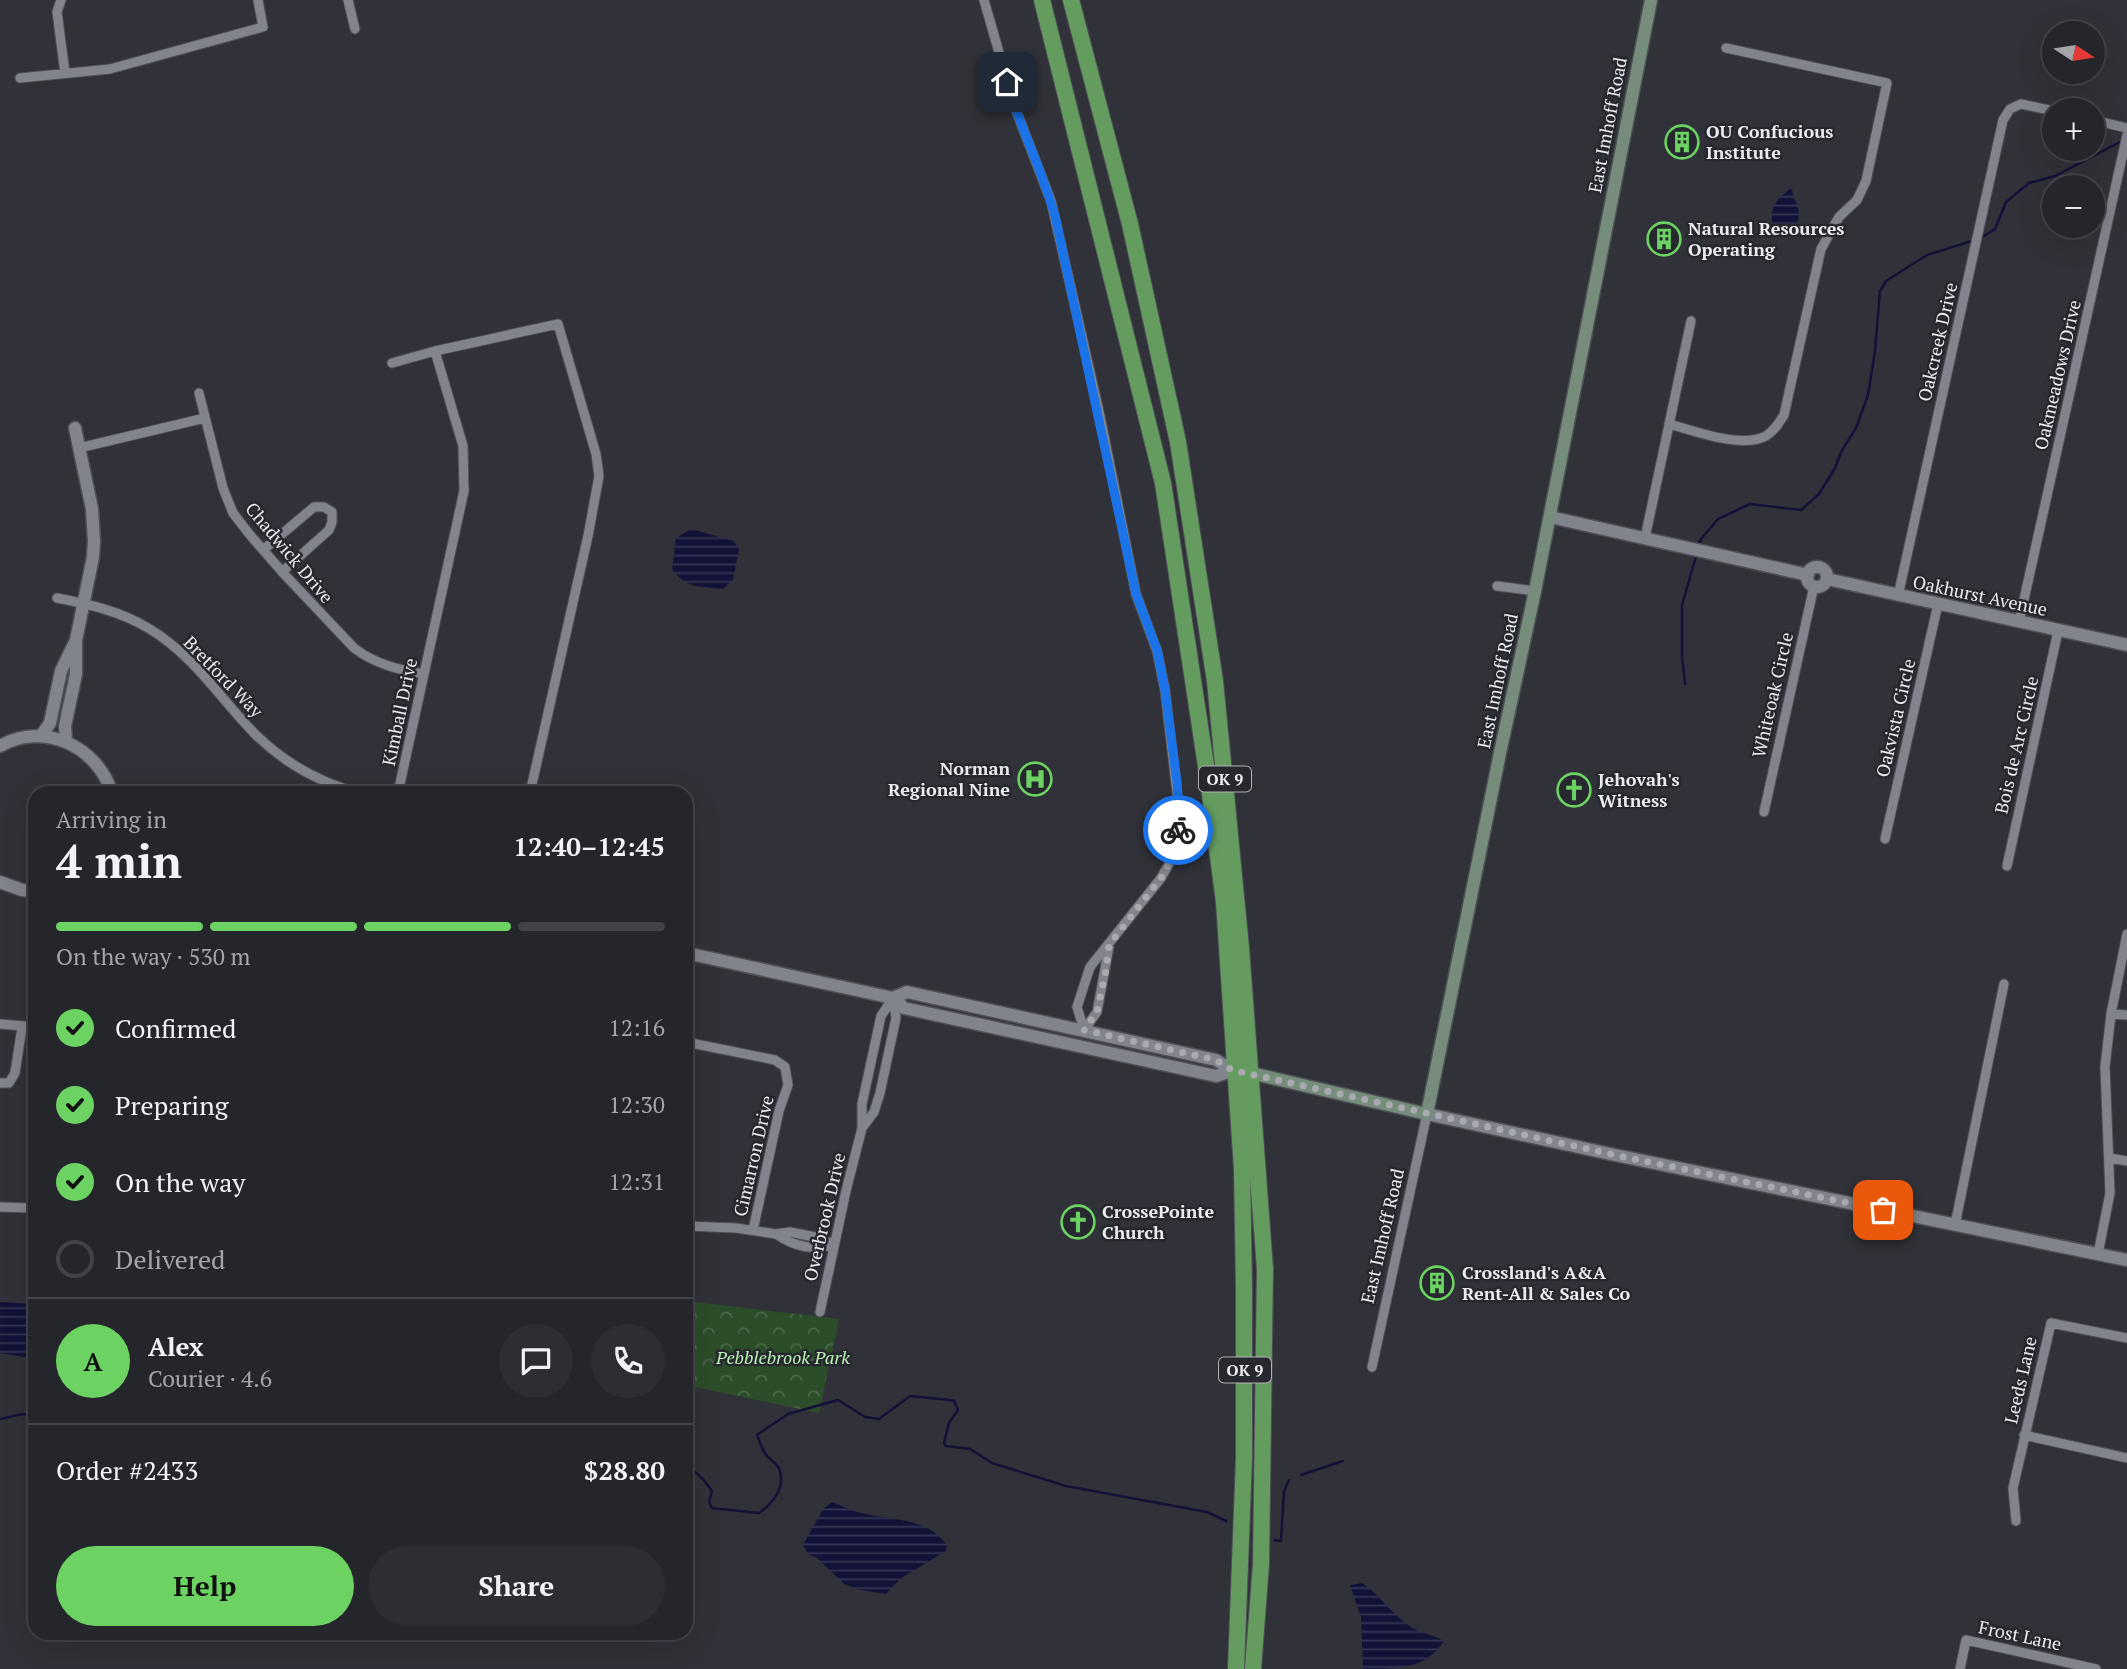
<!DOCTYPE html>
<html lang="en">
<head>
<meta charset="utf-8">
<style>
  :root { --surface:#25262b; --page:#2d2e33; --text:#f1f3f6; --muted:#a3a5a9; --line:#424347; --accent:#6cd362 }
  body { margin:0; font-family:"PT Serif",serif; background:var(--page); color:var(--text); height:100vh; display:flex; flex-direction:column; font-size:26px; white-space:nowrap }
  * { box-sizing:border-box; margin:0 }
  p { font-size:23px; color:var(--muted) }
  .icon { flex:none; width:38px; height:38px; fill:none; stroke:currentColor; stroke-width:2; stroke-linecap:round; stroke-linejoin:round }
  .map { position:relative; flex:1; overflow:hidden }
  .sheet { position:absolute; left:28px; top:786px; width:665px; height:854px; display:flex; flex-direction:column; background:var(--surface); border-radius:21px; box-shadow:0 7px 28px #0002,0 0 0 2px var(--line) }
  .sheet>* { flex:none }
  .needle { width:46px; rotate:102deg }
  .controls { position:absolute; left:2042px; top:21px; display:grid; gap:14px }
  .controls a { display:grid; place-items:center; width:63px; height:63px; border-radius:50%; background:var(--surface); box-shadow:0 7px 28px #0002,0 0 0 2px var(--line); font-size:35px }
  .pin { position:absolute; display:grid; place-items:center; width:60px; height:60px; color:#fff; margin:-30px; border-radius:14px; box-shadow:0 4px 10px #0006 }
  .courier { position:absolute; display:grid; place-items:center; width:70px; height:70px; margin:-35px; border:5px solid #1a73e8; border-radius:50%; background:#fff; color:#222; box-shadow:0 2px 9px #0007 }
  .headline em { font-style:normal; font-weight:700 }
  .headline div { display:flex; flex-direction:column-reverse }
  .headline { display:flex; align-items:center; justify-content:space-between; height:119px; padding:0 28px }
  h1 { font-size:46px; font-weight:700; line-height:52px }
  .bar { display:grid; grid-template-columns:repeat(4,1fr); gap:10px 7px; align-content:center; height:84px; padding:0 28px }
  .bar i { height:9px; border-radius:5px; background:var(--line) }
  .bar .current { background:var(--accent) }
  .bar p { grid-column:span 4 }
  .line { display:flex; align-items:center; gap:18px; padding:0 28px; border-top:2px solid var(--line) }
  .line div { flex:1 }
  .round { display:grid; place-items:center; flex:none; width:74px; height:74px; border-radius:37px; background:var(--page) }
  ol { padding:0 28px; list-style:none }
  li { display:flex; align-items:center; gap:21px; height:77px }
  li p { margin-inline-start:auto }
  li .icon { padding:7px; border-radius:50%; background:var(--accent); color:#111; stroke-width:4 }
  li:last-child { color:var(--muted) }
  li i { width:38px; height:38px; border:4px solid var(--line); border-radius:50% }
  .cta { display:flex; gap:14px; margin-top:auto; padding:14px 28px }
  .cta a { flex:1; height:80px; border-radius:42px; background:var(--accent); color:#111; font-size:28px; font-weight:700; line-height:80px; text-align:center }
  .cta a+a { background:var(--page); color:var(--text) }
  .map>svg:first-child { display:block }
</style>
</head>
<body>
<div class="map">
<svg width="2127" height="1669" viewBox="0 0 2127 1669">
  <defs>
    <pattern id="park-crowns" width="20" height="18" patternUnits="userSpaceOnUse" patternTransform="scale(1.75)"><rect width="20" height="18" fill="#2c4d29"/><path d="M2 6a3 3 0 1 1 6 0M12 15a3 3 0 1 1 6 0" fill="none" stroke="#4b6748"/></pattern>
    <pattern id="water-rules" width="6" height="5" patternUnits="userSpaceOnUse" patternTransform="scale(1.75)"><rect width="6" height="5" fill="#121238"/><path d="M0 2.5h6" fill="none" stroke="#353555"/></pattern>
  </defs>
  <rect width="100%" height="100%" fill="#313239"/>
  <path fill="url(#park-crowns)" d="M686 1301 839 1319 819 1413 686 1385Z"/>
  <path fill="url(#water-rules)" d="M1792 187 1793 197C1800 206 1801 220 1794 230L1786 232 1781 225 1772 223C1770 204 1779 198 1792 187Z
    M691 529 734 541 739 549 733 580 723 589C701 586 685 589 672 569L676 538Z
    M0 1302 35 1304V1359L0 1353Z
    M832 1502C841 1505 849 1510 858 1512 888 1521 929 1516 947 1546L946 1551 900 1579 886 1594 861 1590 844 1584 817 1558 808 1554 803 1545 823 1509Z
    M1362 1583C1379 1594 1390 1612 1408 1625 1418 1633 1433 1634 1444 1641 1426 1669 1398 1669 1363 1669L1361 1617 1350 1585Z"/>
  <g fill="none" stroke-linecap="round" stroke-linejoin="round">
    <path stroke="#121238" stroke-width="2.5" d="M1981 238 1995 229 2006 202 2029 183 2055 176 2122 141
      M1698 547 1701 539 1718 519 1750 504 1801 510 1819 494 1835 468 1841 452 1856 428 1868 395 1875 351 1880 291 1886 281 1927 255 1975 240
      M1685 684 1682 656V605L1697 553
      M0 1419 23 1414 35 1416
      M686 1464 703 1479 712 1491 709 1502 712 1508 759 1513C772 1504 785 1489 780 1471 779 1464 770 1460 766 1455 762 1450 760 1441 757 1435L788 1414 838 1400 865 1417 879 1419 910 1396 950 1400 954 1401 958 1410 949 1423 944 1443 946 1446 970 1449 992 1463 1066 1486 1207 1512 1226 1521
      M1301 1475 1343 1461
      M1275 1540 1281 1541 1284 1491 1289 1480"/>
    <defs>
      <path id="minor" d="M61 0 57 12 65 73
        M348 0 355 29
        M984 0 1014 105 1051 201 1100 416 1136 594 1157 651 1165 690 1179 810 1177 835 1169 864 1161 878 1090 967 1077 1007 1084 1030
        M20 78 110 69 263 27 258 0
        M2093 120 2127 128
        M392 363 435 351
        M199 393 223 488 233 513 250 535 285 575 354 648C375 664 399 670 424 674
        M1669 424C1695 431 1741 449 1766 436 1774 431 1779 423 1784 415L1821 249 1839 217 1857 200 1866 181 1887 83 1726 48
        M79 448 205 418
        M1645 538 1691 321
        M263 550 314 507H324L332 512V522L329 530 282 572
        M1497 586 1535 591
        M1898 596 2003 120 2010 109 2021 104 2054 111
        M57 598C88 604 120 611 148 628 193 654 221 700 257 736 285 763 321 783 359 793
        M2019 622 2127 135
        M398 793 464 491 463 446 435 351 558 324 596 454 599 476 588 536 530 793
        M1764 812 1814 586
        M1885 839 1938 604
        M2007 866 2058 631
        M893 998 896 1018 880 1093 874 1112 862 1128V1104L881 1016Z
        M2111 1014 2127 1015
        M0 1024 35 1027
        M1084 1030 1097 1012 1109 947
        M686 1042 775 1060 785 1067 788 1085 779 1111 753 1230
        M0 1083H9L15 1073 22 1027
        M2110 1158 2127 1161
        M0 1207 35 1208
        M1955 1225 2004 984
        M686 1226 736 1228 776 1234
        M790 1232 820 1238 834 1245C811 1250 795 1247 776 1234Z
        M2098 1254 2110 1193 2105 1067 2111 1014 2127 934
        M820 1312 846 1191 862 1128
        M1372 1367 1427 1114
        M2024 1435 2127 1458
        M2016 1521 2013 1488 2051 1323 2127 1338
        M1960 1669 1966 1640 2096 1669"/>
      <path id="tertiary" d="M1550 517 1808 575
        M1807 577a10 10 0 1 1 20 0a10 10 0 1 1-20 0Z
        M1827 579 2127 645
        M41 736 50 723 61 671 74 644
        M66 741 65 726 76 674V640L93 557 94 541 92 509 75 428
        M0 746C44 721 97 746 112 793
        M0 882 22 890 35 891
        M686 953 893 998 904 1008 1216 1076 1235 1070
        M893 998 907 992 1216 1060 1232 1070
        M1427 1114 1615 1155 2127 1260"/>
      <path id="secondary" d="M1242 1071 1427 1114 1500 753 1535 591 1651 0"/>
      <path id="trunk" d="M1042 0 1163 483 1208 779 1224 902 1242 1169 1244 1287V1458L1236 1669
        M1071 0 1130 224 1178 442 1215 681 1241 948 1265 1269 1261 1564 1253 1669"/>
    </defs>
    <use href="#minor" stroke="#4f5056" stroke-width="11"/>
    <use href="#tertiary" stroke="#4f5056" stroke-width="15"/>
    <use href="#secondary" stroke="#4f5056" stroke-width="15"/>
    <use href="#trunk" stroke="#4f5056" stroke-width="18"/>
    <use href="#minor" stroke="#82848d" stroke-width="9"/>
    <use href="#tertiary" stroke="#82848d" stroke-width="12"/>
    <use href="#secondary" stroke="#778d7c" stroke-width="12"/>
    <use href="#trunk" stroke="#649c60" stroke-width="16"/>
  </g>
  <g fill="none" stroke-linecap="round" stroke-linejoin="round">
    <path stroke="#a9aab0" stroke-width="7" stroke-dasharray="0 12.6" d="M1178 830 1169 864 1161 878 1109 945 1106 970 1097 1012 1084 1030 1216 1060 1232 1070 1615 1155 1883 1210"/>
    <path stroke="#1a73e8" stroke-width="9" d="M1007 82C1020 129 1044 173 1056 220L1136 594 1157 650 1165 690 1177 782 1179 810 1178 830"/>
  </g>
  <defs>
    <symbol id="building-ring" viewBox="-11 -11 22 22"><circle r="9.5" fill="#27282f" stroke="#6cd362" stroke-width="1.5"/><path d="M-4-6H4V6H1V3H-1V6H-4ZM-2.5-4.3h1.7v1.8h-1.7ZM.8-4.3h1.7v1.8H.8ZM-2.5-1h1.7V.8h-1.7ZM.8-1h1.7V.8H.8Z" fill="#6cd362"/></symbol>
    <symbol id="hospital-ring" viewBox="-11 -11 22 22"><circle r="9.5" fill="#27282f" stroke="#6cd362" stroke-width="1.5"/><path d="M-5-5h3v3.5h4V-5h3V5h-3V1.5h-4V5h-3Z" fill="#6cd362"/></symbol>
    <symbol id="church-ring" viewBox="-11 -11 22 22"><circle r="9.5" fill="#27282f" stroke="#6cd362" stroke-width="1.5"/><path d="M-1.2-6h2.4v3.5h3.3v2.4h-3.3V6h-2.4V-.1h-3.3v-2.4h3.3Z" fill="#6cd362"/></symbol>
  </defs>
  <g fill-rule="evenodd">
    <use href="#building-ring" x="1663" y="123" width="38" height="38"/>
    <use href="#building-ring" x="1645" y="220" width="38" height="38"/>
    <use href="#hospital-ring" x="1016" y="760" width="38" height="38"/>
    <use href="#church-ring" x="1555" y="771" width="38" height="38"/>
    <use href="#church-ring" x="1059" y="1203" width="38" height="38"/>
    <use href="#building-ring" x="1418" y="1264" width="38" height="38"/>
  </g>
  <g text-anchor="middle" stroke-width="5" stroke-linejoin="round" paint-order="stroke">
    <g fill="#27282f" stroke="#b0b0b6" stroke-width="2">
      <rect x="1199" y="766.5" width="52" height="25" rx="5"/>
      <rect x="1219" y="1357.5" width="52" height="25" rx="5"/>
    </g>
    <g font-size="16" font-weight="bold" fill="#eaebf0">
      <text x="1225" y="785">OK 9</text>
      <text x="1245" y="1376">OK 9</text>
    </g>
    <g font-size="18" fill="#eaebf0" stroke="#27282f">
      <text transform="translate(1608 125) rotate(-79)" y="6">East Imhoff Road</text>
      <text transform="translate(1938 342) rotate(-77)" y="6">Oakcreek Drive</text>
      <text transform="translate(2058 375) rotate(-77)" y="6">Oakmeadows Drive</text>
      <text transform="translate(289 553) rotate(50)" y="6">Chadwick Drive</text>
      <text transform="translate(1980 596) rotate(12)" y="6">Oakhurst Avenue</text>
      <text transform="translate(223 677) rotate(46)" y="6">Bretford Way</text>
      <text transform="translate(1498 681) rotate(-78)" y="6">East Imhoff Road</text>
      <text transform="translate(1773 695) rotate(-77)" y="6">Whiteoak Circle</text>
      <text transform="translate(400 712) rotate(-78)" y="6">Kimball Drive</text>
      <text transform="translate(1896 718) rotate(-77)" y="6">Oakvista Circle</text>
      <text transform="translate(2017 745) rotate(-77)" y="6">Bois de Arc Circle</text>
      <text transform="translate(754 1156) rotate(-77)" y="6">Cimarron Drive</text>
      <text transform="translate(825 1217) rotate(-77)" y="6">Overbrook Drive</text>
      <text transform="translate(1383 1236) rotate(-77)" y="6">East Imhoff Road</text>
      <text transform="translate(2021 1380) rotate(-77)" y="6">Leeds Lane</text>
      <text transform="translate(2020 1636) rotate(12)" y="6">Frost Lane</text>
    </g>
    <g font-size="18" font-weight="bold" fill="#eaebf0" stroke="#27282f" text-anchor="start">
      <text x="1706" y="138">OU Confucious<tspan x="1706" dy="21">Institute</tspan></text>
      <text x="1688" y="235">Natural Resources<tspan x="1688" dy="21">Operating</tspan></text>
      <text x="1010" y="775" text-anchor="end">Norman<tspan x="1010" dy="21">Regional Nine</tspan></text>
      <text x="1598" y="786">Jehovah's<tspan x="1598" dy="21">Witness</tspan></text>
      <text x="1102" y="1218">CrossePointe<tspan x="1102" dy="21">Church</tspan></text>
      <text x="1462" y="1279">Crossland's A&amp;A<tspan x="1462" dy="21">Rent-All &amp; Sales Co</tspan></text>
    </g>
    <g font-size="18" font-style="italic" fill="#b9f1b2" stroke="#27282f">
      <text x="783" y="1364">Pebblebrook Park</text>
    </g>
  </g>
</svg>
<div class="controls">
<a><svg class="needle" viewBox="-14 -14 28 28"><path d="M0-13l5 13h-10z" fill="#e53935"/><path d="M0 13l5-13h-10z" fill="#a3a5a9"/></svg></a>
<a>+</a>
<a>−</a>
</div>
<div class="pin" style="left:1883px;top:1210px;background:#ea580c"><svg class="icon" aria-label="bag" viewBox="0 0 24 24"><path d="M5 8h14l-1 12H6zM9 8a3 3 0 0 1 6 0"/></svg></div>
<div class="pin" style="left:1007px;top:82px;background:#1f2937"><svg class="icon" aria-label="home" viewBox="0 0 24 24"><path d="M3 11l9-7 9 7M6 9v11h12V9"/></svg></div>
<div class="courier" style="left:1178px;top:830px"><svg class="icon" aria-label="bike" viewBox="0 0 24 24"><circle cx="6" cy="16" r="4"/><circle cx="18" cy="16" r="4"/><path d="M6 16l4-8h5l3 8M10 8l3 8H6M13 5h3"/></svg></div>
<section class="sheet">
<div class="headline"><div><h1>4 min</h1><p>Arriving in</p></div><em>12:40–12:45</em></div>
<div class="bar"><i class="current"></i><i class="current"></i><i class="current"></i><i></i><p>On the way · 530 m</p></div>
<ol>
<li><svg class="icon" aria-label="check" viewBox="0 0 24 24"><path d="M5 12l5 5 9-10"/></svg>Confirmed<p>12:16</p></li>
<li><svg class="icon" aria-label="check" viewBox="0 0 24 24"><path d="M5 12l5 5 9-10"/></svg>Preparing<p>12:30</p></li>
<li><svg class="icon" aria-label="check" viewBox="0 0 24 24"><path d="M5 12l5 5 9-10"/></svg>On the way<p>12:31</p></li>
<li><i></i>Delivered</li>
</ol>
<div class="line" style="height:126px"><b class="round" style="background:var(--accent);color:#111">A</b><div><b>Alex</b><p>Courier · 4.6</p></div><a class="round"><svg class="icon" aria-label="chat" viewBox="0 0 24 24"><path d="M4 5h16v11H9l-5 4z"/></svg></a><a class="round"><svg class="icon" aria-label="phone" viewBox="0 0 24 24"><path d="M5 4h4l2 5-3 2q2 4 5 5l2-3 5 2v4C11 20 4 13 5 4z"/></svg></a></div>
<div class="line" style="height:91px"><div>Order #2433</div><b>$28.80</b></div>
<div class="cta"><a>Help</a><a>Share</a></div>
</section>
</div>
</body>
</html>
